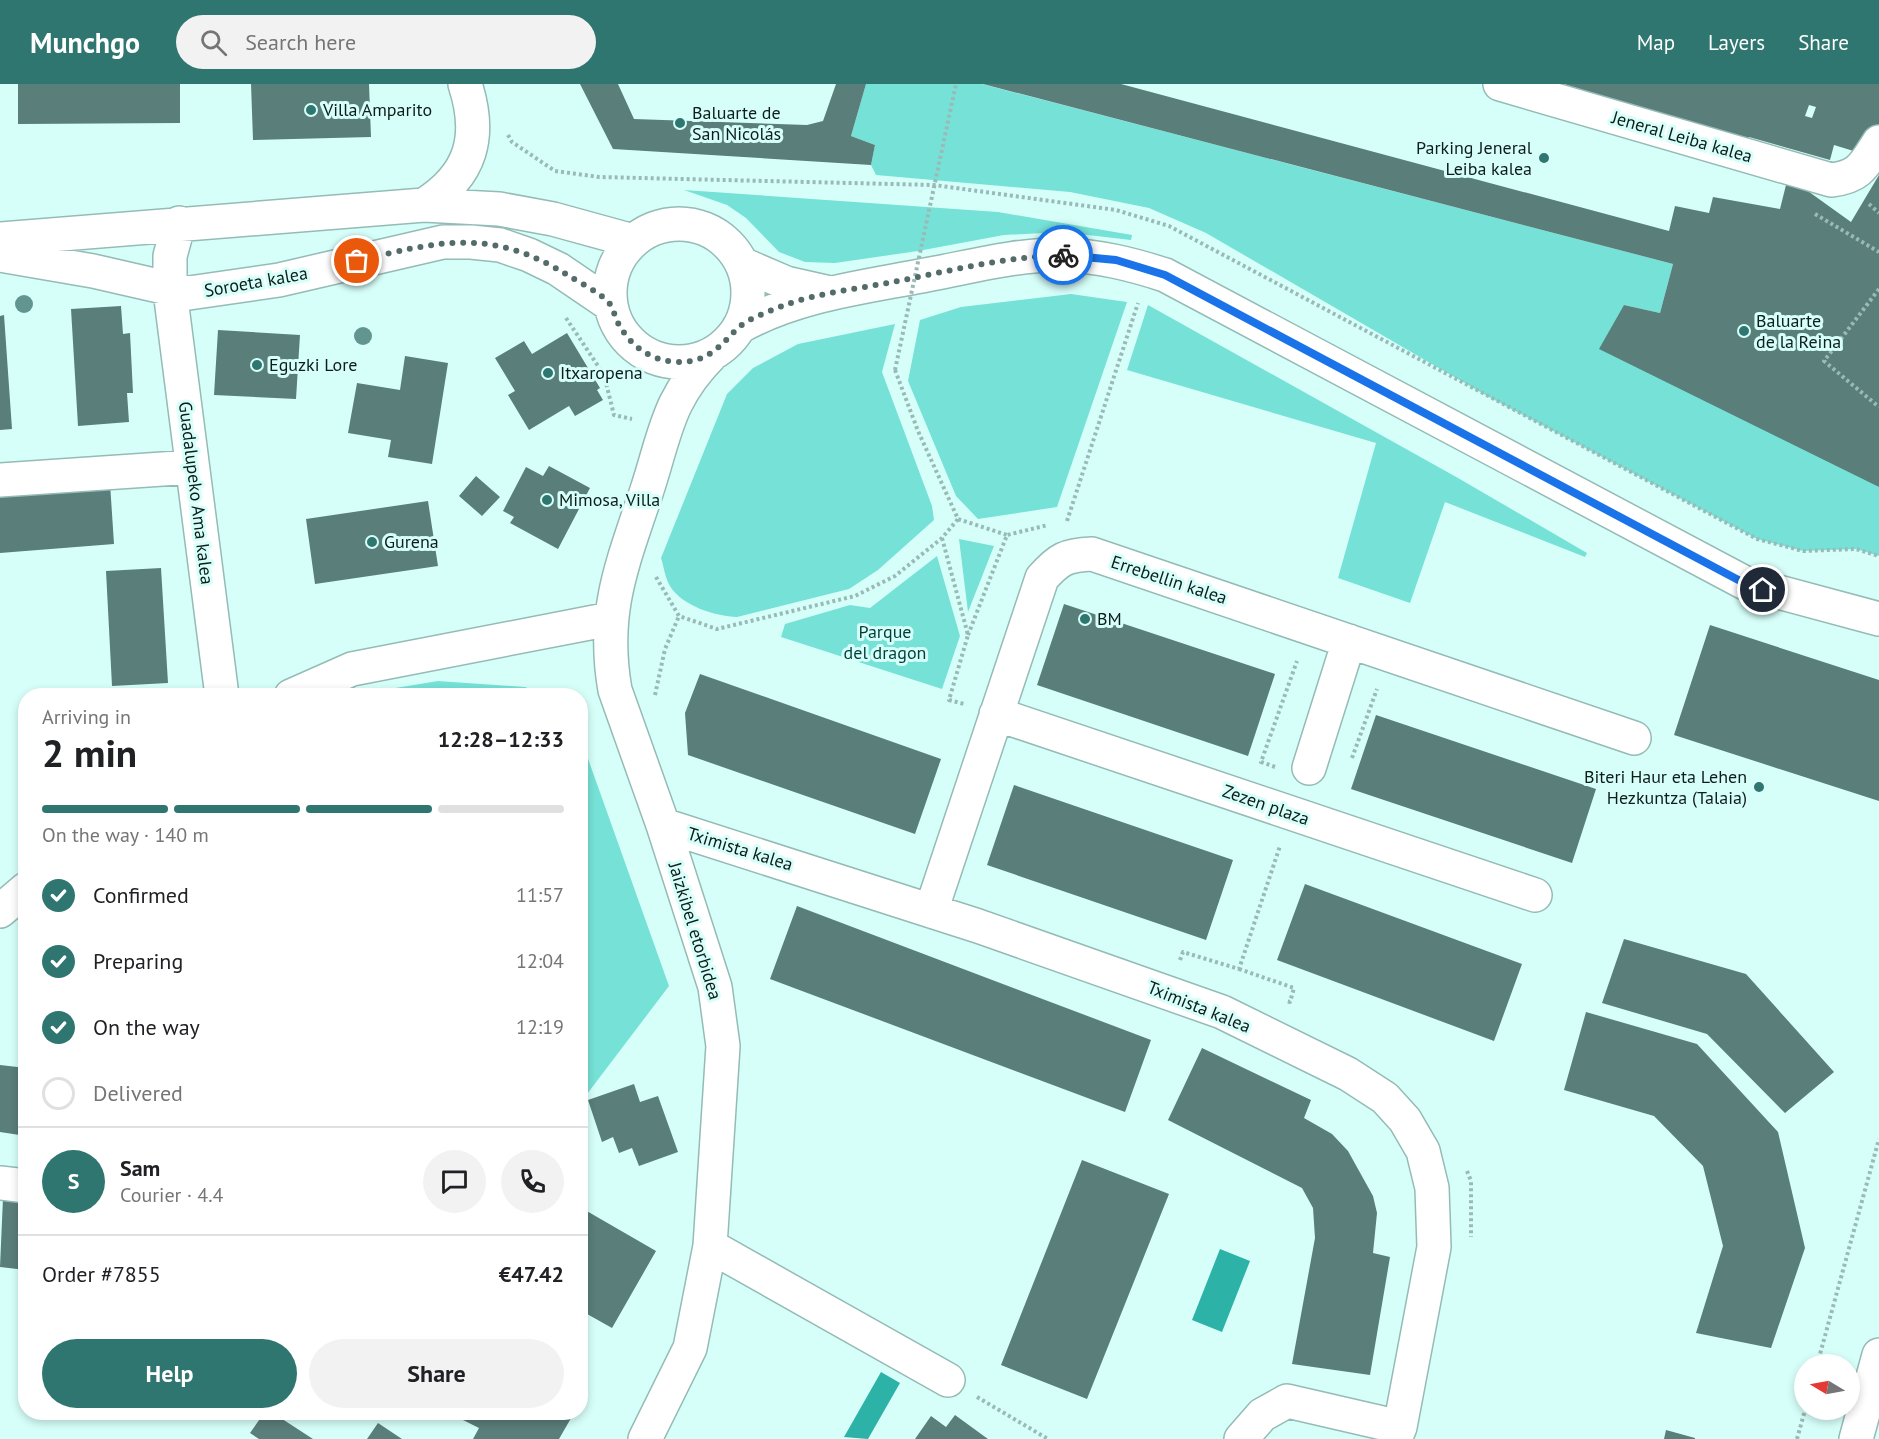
<!DOCTYPE html>
<html lang="en">
<head>
<meta charset="utf-8">
<style>
  :root { --surface:#fff; --page:#f2f2f2; --text:#202124; --muted:#757577; --line:#e0e0e0; --accent:#2e766f }
  body { margin:0; font-family:"PT Sans",sans-serif; background:var(--page); color:var(--text); height:100vh; display:flex; flex-direction:column; font-size:22px; white-space:nowrap }
  * { box-sizing:border-box; margin:0 }
  p { font-size:20px; color:var(--muted) }
  .icon { flex:none; width:33px; height:33px; fill:none; stroke:currentColor; stroke-width:2; stroke-linecap:round; stroke-linejoin:round }
  .map { position:relative; flex:1; overflow:hidden }
  .panel { position:absolute; left:18px; top:604px; width:570px; height:732px; display:flex; flex-direction:column; background:var(--surface); border-radius:24px; box-shadow:0 3px 9px #0003 }
  .panel>* { flex:none }
  .needle { width:39px; rotate:280deg }
  .tools { position:absolute; left:1794px; top:1270px; display:grid; gap:12px }
  .tools a { display:grid; place-items:center; width:66px; height:66px; border-radius:50%; background:var(--surface); box-shadow:0 3px 9px #0003; font-size:30px }
  .pin { position:absolute; display:grid; place-items:center; width:51px; height:51px; color:#fff; margin:-26px; border:3px solid #fff; border-radius:50%; box-shadow:0 2px 6px #0007 }
  .courier { position:absolute; display:grid; place-items:center; width:60px; height:60px; margin:-30px; border:4px solid #1a73e8; border-radius:50%; background:#fff; color:#222; box-shadow:0 2px 8px #0007 }
  .head em { font-style:normal; font-weight:800 }
  .head div { display:flex; flex-direction:column-reverse }
  .head { display:flex; align-items:center; justify-content:space-between; height:102px; padding:0 24px }
  h1 { font-size:39px; font-weight:800; line-height:45px }
  .bar { display:grid; grid-template-columns:repeat(4,1fr); gap:9px 6px; align-content:center; height:72px; padding:0 24px }
  .bar i { height:8px; border-radius:4px; background:var(--line) }
  .bar .selected { background:var(--accent) }
  .bar p { grid-column:span 4 }
  .line { display:flex; align-items:center; gap:15px; padding:0 24px; border-top:2px solid var(--line) }
  .line div { flex:1 }
  .round { display:grid; place-items:center; flex:none; width:63px; height:63px; border-radius:32px; background:var(--page) }
  ol { padding:0 24px; list-style:none }
  li { display:flex; align-items:center; gap:18px; height:66px }
  li p { margin-inline-start:auto }
  li .icon { padding:6px; border-radius:50%; background:var(--accent); color:#fff; stroke-width:4 }
  li:last-child { color:var(--muted) }
  li i { width:33px; height:33px; border:3px solid var(--line); border-radius:50% }
  .primary-button { display:flex; gap:12px; margin-top:auto; padding:12px 24px }
  .primary-button a { flex:1; height:69px; border-radius:36px; background:var(--accent); color:#fff; font-size:24px; font-weight:800; line-height:69px; text-align:center }
  .primary-button a+a { background:var(--page); color:var(--text) }
  header { display:flex; align-items:center; gap:36px; box-sizing:border-box; height:84px; padding:0 30px; background:var(--accent); color:#fff }
  header strong { font-size:28px }
  nav { display:flex; gap:33px; margin-inline-start:auto; font-size:21px }
  .search { width:420px; height:54px; background:var(--page); display:flex; align-items:center; gap:15px; box-sizing:border-box; padding:0 21px; border-radius:33px; color:var(--muted); font-size:22px }
  .map>svg:first-child { display:block }
</style>
</head>
<body>
<header>
<strong>Munchgo</strong>
<div class="search"><svg class="icon" aria-label="search" viewBox="0 0 24 24"><circle cx="10" cy="10" r="6"/><path d="M15 15l6 6"/></svg>Search here</div>
<nav><a>Map</a><a>Layers</a><a>Share</a></nav>
</header>
<div class="map">
<svg width="1879" height="1355" viewBox="0 0 1879 1355">
  <rect width="100%" height="100%" fill="#d7fffa"/>
  <path fill="#76e2d7" d="M866 0H982L1673 180 1660 229 1624 221 1879 403V472L1856 465 1803 467 1757 455 1487 312 1206 149 1149 124 1070 108 876 91 871 81 875 61 851 52Z
    M684 106 998 128 1132 151 1131 156 1062 148 1004 151 918 167 835 179 805 178 779 168 746 134 727 121Z
    M1071 210 1127 218 1057 423 978 435 956 412 908 297 920 236 961 223Z
    M1148 221 1458 394 1587 469 1585 473 1445 418 1410 519 1338 494 1376 359 1127 286Z
    M895 240 882 288 932 422 934 436 878 486 849 505 737 533C715 532 682 522 670 502 665 494 664 483 661 474L727 310 753 284 798 260Z
    M959 455 994 462 968 528Z
    M937 472 960 552 942 605 781 553 785 540 850 521 870 524Z
    M438 597 525 603 547 612H347Z
    M581 655 669 902 581 1018H580Z"/>
  <path fill="#2db2a7" d="M1220 1165 1250 1177 1222 1248 1192 1236Z
    M881 1288 900 1299 868 1355 844 1353Z"/>
  <path fill="#5a7e7a" fill-rule="evenodd" d="M18 0H180V39L18 40Z
    M251 0H369L371 53 253 56Z
    M580 0H618L634 35 807 41 823 37 836 0H866L851 52 875 61 871 81 613 65Z
    M983 0H1121L1669 147 1675 122 1709 129 1713 113 1780 125 1786 101 1805 105 1851 138 1879 91V403L1599 265 1624 221 1660 229 1673 180Z
    M1564 0H1879V44L1860 69 1834 61 1830 76 1749 53 1747 58ZM1809 21 1816 23 1812 34 1805 32Z
    M121 222 123 250 130 249 133 309H127L129 338 78 342 71 225Z
    M4 231 12 345 0 346V232Z
    M218 246 300 251 296 315 214 311Z
    M567 249 600 304 597 306 603 316 575 332 569 322 529 346 508 311 515 307 495 274 524 257 532 270Z
    M405 272 448 279 432 380 388 373 391 356 348 349 357 299 400 306Z
    M549 382 590 404 558 465 510 439 514 433 503 427 526 383 543 392Z
    M476 392 500 413 482 432 459 412Z
    M110 399 114 460 0 469V408Z
    M428 417 438 482 315 500 306 435Z
    M161 484 168 599 112 602 106 487Z
    M1064 520 1275 590 1248 672 1037 601Z
    M1710 541 1879 596V717L1674 651Z
    M700 590 941 675 915 750 688 671 685 629Z
    M1376 631 1596 705 1572 779 1351 705Z
    M1014 701 1233 776 1206 856 987 781Z
    M1305 800 1522 880 1494 957 1277 876Z
    M797 822 1151 956 1125 1028 770 895Z
    M1624 855 1746 890 1834 988 1785 1029 1707 950 1602 919Z
    M1586 928 1697 960 1778 1048 1805 1164 1771 1264 1696 1249 1723 1162 1703 1082 1654 1032 1564 1006Z
    M1202 964 1311 1016 1304 1034 1332 1050 1348 1067 1373 1112 1377 1129 1373 1169 1390 1173 1370 1291 1292 1280 1315 1154 1313 1124 1302 1104 1168 1036Z
    M0 981 26 984V1052L0 1048Z
    M634 1000 640 1018 658 1012 678 1068 639 1082 632 1064 619 1069 613 1053 602 1058 588 1016Z
    M1082 1076 1169 1110 1087 1315 1001 1281Z
    M3 1114 26 1117V1186L0 1183Z
    M585 1126 656 1167 612 1244 580 1226V1134Z
    M264 1329H273L313 1355H259L250 1349Z
    M465 1329H574L559 1355H473L479 1344 461 1335Z
    M955 1331 988 1355H915L931 1332 946 1343Z
    M378 1339 402 1355H367Z
    M1666 1346 1695 1354V1355H1664Z"/>
  <g fill="none" stroke-linecap="round" stroke-linejoin="round">
    <defs>
      <path id="minor" d="M1500 0 1831 96C1860 93 1864 81 1879 58
        M424 121C472 91 482 52 465 0
        M179 139 170 172V207L222 612
        M610 209a69 69 0 1 1 138 0a69 69 0 1 1-138 0Z
        M0 155 424 121 499 125 553 135 633 157
        M0 171 93 187 189 209 279 196 443 158H471L500 161 529 171 558 185 611 221
        M742 180 786 199 826 208
        M739 243C798 210 866 203 931 190 974 182 1019 170 1062 171 1099 172 1131 180 1165 191L1745 499 1879 535
        M0 396 192 383
        M291 612 352 585 610 535
        M996 630 1535 811
        M1309 684 1349 557
        M663 741 978 842 1222 928 1348 990 1385 1014 1405 1036 1423 1067 1432 1104 1434 1163 1400 1343 1395 1355
        M0 827 26 805
        M931 827 1042 494C1059 475 1066 471 1092 470L1634 654
        M0 1099 26 1102
        M710 1162 948 1296
        M645 1355 690 1264 710 1162 723 962 715 903 663 741 615 606C601 527 623 479 647 406 666 348 667 315 713 269
        M1241 1355 1262 1331 1287 1317 1400 1343
        M1856 1355 1879 1271"/>
    </defs>
    <use href="#minor" stroke="#95bbb6" stroke-width="36"/>
    <path stroke="#99bab6" stroke-width="4" stroke-dasharray="3 3" stroke-linecap="butt" d="M508 51 512 58 555 87 599 93 934 101 1116 126 1169 142 1757 455 1803 467 1856 465 1879 472
      M1869 120 1879 129
      M1815 130 1879 168
      M1879 205 1824 277 1879 323
      M566 234 604 291 614 331 632 335
      M895 286 918 347 958 435 1007 451
      M1067 437 1138 219
      M942 454 968 551 949 616 964 620
      M656 493 679 532 717 545 855 512 895 492 942 454 958 435
      M968 551 1007 451 1048 441
      M655 611 665 565 679 532
      M1352 674 1377 605
      M1275 683 1261 678 1297 577
      M1180 876 1183 868 1239 885 1280 762
      M1239 885 1294 904 1290 918 1285 917
      M1467 1087 1471 1097V1153
      M1817 1281 1879 1055
      M977 1313 1048 1355
      M1797 1355 1805 1326"/>
    <use href="#minor" stroke="#fff" stroke-width="33"/>
    <path stroke="#99bab6" stroke-width="4" stroke-dasharray="3 3" stroke-linecap="butt" d="M895 286 956 0"/>
  </g>
  <g fill="#629590">
    <circle cx="24" cy="220" r="9"/>
    <circle cx="363" cy="252" r="9"/>
  </g>
  <g fill="none" stroke-linecap="round" stroke-linejoin="round">
    <path stroke="#546c69" stroke-width="6" stroke-dasharray="0 10.8" d="M357 177C440 157 491 143 569 192 582 200 601 209 610 220 614 224 614 232 617 237 629 261 650 277 677 278 707 279 719 263 738 244 749 234 768 228 782 222 817 209 856 205 893 198 949 187 1005 173 1063 171"/>
    <path stroke="#1a73e8" stroke-width="8" d="M1063 171 1116 176 1165 191 1744 499 1763 506"/>
  </g>
  <g fill="#2e766f" stroke="#d7fffa" stroke-width="2">
    <circle cx="311" cy="26" r="6"/>
    <circle cx="680" cy="39" r="6"/>
    <circle cx="1544" cy="74" r="6"/>
    <circle cx="1744" cy="247" r="6"/>
    <circle cx="257" cy="281" r="6"/>
    <circle cx="548" cy="289" r="6"/>
    <circle cx="547" cy="416" r="6"/>
    <circle cx="372" cy="458" r="6"/>
    <circle cx="1085" cy="535" r="6"/>
    <circle cx="1759" cy="703" r="6"/>
  </g>
  <g text-anchor="middle" stroke-width="6" stroke-linejoin="round" paint-order="stroke">
    <g font-size="18" fill="#0e1d1b" stroke="#d7fffa" text-anchor="start">
      <text x="323" y="32">Villa Amparito</text>
      <text x="692" y="35">Baluarte de<tspan x="692" dy="21">San Nicolás</tspan></text>
      <text x="1532" y="70" text-anchor="end">Parking Jeneral<tspan x="1532" dy="21">Leiba kalea</tspan></text>
      <text x="1756" y="243">Baluarte<tspan x="1756" dy="21">de la Reina</tspan></text>
      <text x="269" y="287">Eguzki Lore</text>
      <text x="560" y="295">Itxaropena</text>
      <text x="559" y="422">Mimosa, Villa</text>
      <text x="384" y="464">Gurena</text>
      <text x="1097" y="541">BM</text>
      <text x="1747" y="699" text-anchor="end">Biteri Haur eta Lehen<tspan x="1747" dy="21">Hezkuntza (Talaia)</tspan></text>
    </g>
    <g font-size="18" fill="#0e1d1b" stroke="#d7fffa">
      <text transform="translate(1682 53) rotate(16)" y="6">Jeneral Leiba kalea</text>
      <text transform="translate(256 198) rotate(-10)" y="6">Soroeta kalea</text>
      <text transform="translate(196 409) rotate(83)" y="6">Guadalupeko Ama kalea</text>
      <text transform="translate(1169 496) rotate(18)" y="6">Errebellin kalea</text>
      <text transform="translate(1266 721) rotate(19)" y="6">Zezen plaza</text>
      <text transform="translate(740 765) rotate(17)" y="6">Tximista kalea</text>
      <text transform="translate(695 847) rotate(73)" y="6">Jaizkibel etorbidea</text>
      <text transform="translate(1199 923) rotate(22)" y="6">Tximista kalea</text>
    </g>
    <g font-size="18" fill="#023e39" stroke="#d7fffa">
      <text x="885" y="554">Parque<tspan x="885" dy="21">del dragon</tspan></text>
    </g>
  </g>
</svg>
<div class="tools">
<a><svg class="needle" viewBox="-14 -14 28 28"><path d="M0-13l5 13h-10z" fill="#e53935"/><path d="M0 13l5-13h-10z" fill="#757577"/></svg></a>
</div>
<div class="pin" style="left:357px;top:177px;background:#ea580c"><svg class="icon" aria-label="bag" viewBox="0 0 24 24"><path d="M5 8h14l-1 12H6zM9 8a3 3 0 0 1 6 0"/></svg></div>
<div class="pin" style="left:1763px;top:506px;background:#1f2937"><svg class="icon" aria-label="home" viewBox="0 0 24 24"><path d="M3 11l9-7 9 7M6 9v11h12V9"/></svg></div>
<div class="courier" style="left:1063px;top:171px"><svg class="icon" aria-label="bike" viewBox="0 0 24 24"><circle cx="6" cy="16" r="4"/><circle cx="18" cy="16" r="4"/><path d="M6 16l4-8h5l3 8M10 8l3 8H6M13 5h3"/></svg></div>
<section class="panel">
<div class="head"><div><h1>2 min</h1><p>Arriving in</p></div><em>12:28–12:33</em></div>
<div class="bar"><i class="selected"></i><i class="selected"></i><i class="selected"></i><i></i><p>On the way · 140 m</p></div>
<ol>
<li><svg class="icon" aria-label="check" viewBox="0 0 24 24"><path d="M5 12l5 5 9-10"/></svg>Confirmed<p>11:57</p></li>
<li><svg class="icon" aria-label="check" viewBox="0 0 24 24"><path d="M5 12l5 5 9-10"/></svg>Preparing<p>12:04</p></li>
<li><svg class="icon" aria-label="check" viewBox="0 0 24 24"><path d="M5 12l5 5 9-10"/></svg>On the way<p>12:19</p></li>
<li><i></i>Delivered</li>
</ol>
<div class="line" style="height:108px"><b class="round" style="background:var(--accent);color:#fff">S</b><div><b>Sam</b><p>Courier · 4.4</p></div><a class="round"><svg class="icon" aria-label="chat" viewBox="0 0 24 24"><path d="M4 5h16v11H9l-5 4z"/></svg></a><a class="round"><svg class="icon" aria-label="phone" viewBox="0 0 24 24"><path d="M5 4h4l2 5-3 2q2 4 5 5l2-3 5 2v4C11 20 4 13 5 4z"/></svg></a></div>
<div class="line" style="height:78px"><div>Order #7855</div><b>€47.42</b></div>
<div class="primary-button"><a>Help</a><a>Share</a></div>
</section>
</div>
</body>
</html>
